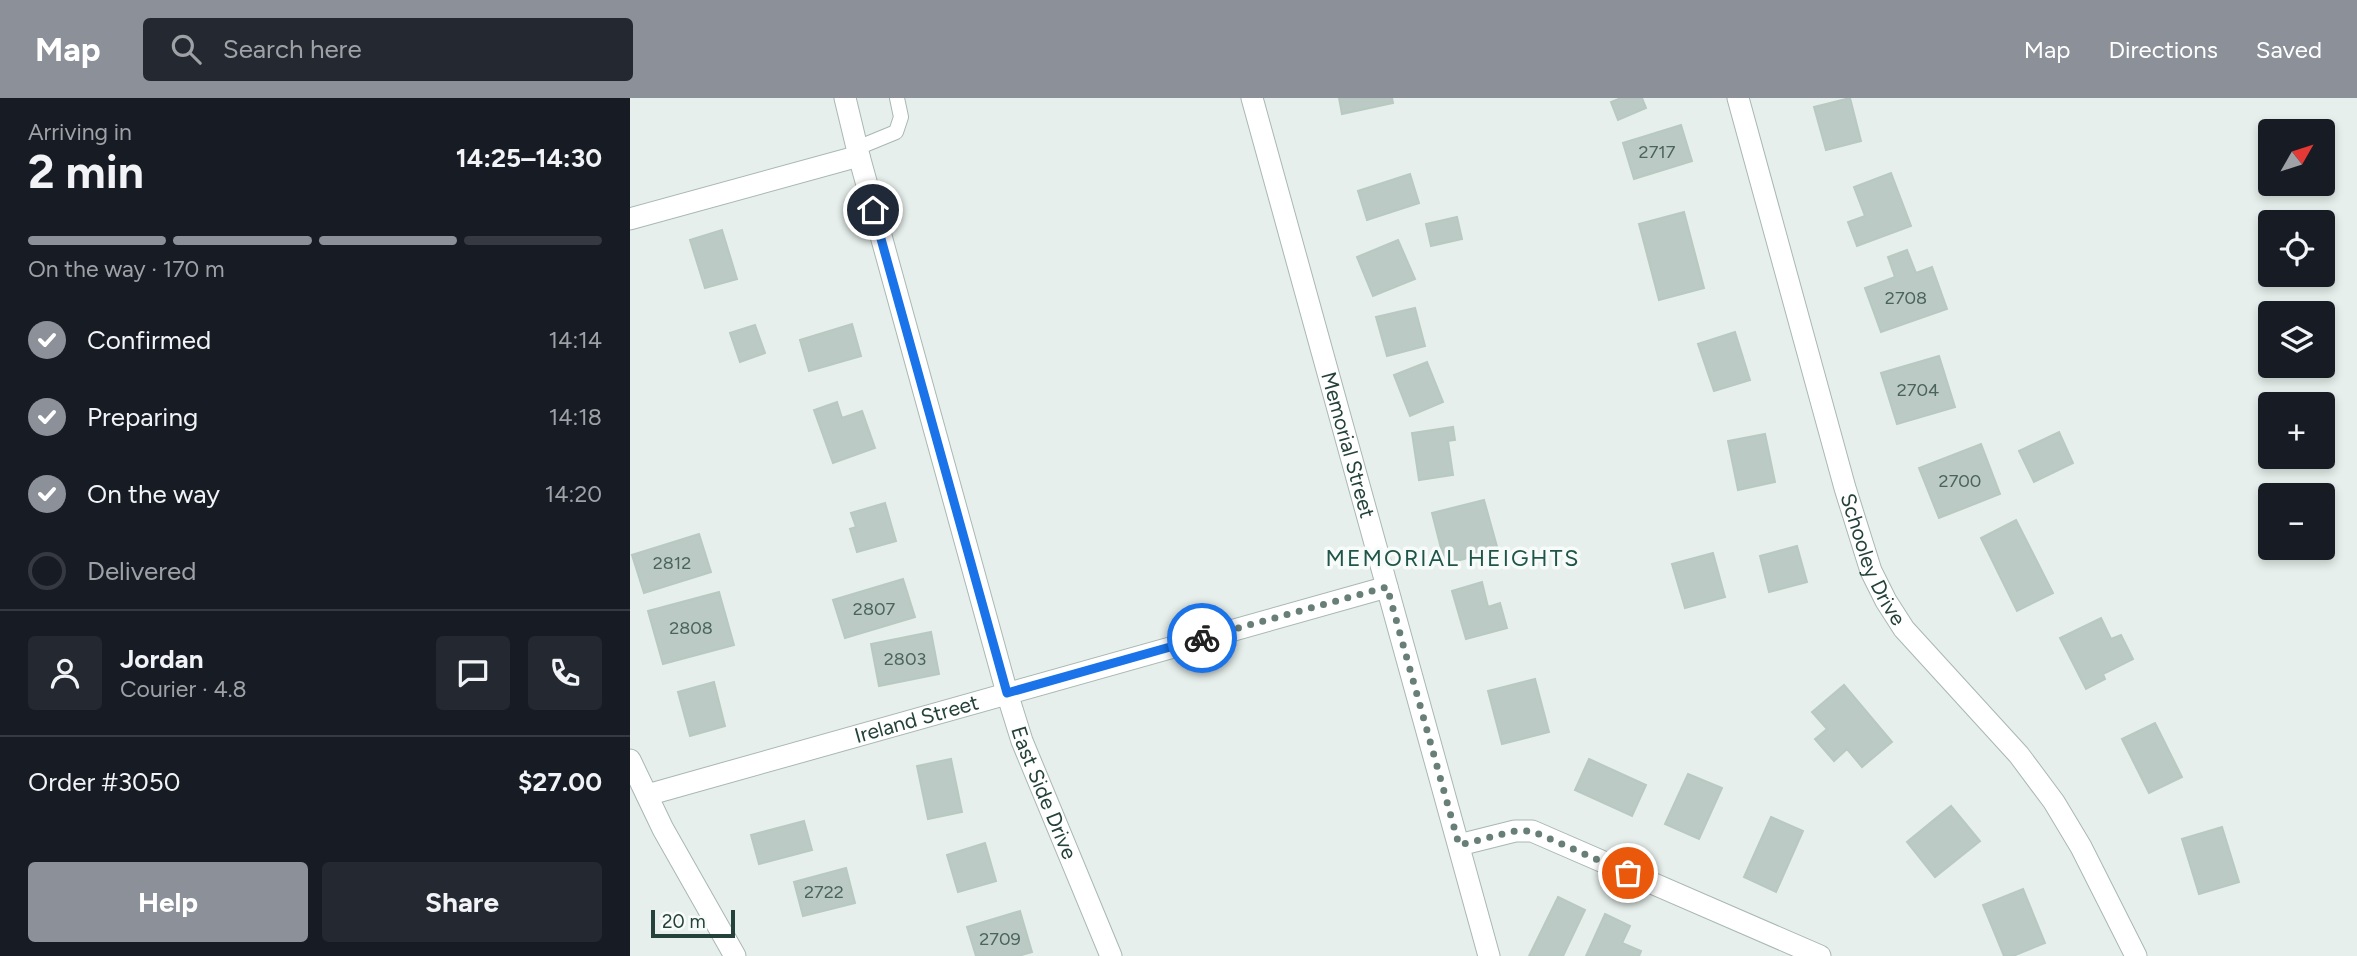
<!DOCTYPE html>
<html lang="en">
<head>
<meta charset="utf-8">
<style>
  :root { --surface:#171b24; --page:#242831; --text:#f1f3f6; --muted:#9ea1a6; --line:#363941; --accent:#8c9099 }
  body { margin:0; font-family:Figtree,sans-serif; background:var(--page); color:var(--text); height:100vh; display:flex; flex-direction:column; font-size:26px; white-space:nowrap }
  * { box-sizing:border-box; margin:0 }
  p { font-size:23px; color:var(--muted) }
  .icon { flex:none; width:38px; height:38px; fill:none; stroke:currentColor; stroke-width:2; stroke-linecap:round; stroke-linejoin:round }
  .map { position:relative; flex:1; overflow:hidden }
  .panel { display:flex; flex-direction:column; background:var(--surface); width:630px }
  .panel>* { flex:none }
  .needle { width:46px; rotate:51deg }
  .buttons { position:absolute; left:1628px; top:21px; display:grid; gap:14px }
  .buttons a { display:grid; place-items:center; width:77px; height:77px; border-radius:7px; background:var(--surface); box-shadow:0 4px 10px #0003; font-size:35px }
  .scale { position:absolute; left:21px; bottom:18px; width:84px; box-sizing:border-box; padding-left:7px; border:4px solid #24423a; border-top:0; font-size:19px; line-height:24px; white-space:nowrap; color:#24423a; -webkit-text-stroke:5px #f7fbf9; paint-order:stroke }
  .pin { position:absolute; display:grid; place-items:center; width:60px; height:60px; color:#fff; margin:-30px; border:4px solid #fff; border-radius:50%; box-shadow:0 2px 7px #0007 }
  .courier { position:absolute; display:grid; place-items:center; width:70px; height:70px; margin:-35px; border:5px solid #1a73e8; border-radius:50%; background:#fff; color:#222; box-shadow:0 2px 9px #0007 }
  .summary em { font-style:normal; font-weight:700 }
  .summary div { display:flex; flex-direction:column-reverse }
  .summary { display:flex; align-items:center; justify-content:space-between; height:119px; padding:0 28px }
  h1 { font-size:46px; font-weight:700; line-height:52px }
  .bar { display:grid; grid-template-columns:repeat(4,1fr); gap:10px 7px; align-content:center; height:84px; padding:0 28px }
  .bar i { height:9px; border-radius:5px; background:var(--line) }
  .bar .selected { background:var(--accent) }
  .bar p { grid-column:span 4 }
  .line { display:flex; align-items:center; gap:18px; padding:0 28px; border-top:2px solid var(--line) }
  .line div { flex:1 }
  .round { display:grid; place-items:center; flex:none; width:74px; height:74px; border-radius:7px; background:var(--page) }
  ol { padding:0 28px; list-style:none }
  li { display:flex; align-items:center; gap:21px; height:77px }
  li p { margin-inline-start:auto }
  li .icon { padding:7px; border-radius:50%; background:var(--accent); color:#fff; stroke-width:4 }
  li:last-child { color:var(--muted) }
  li i { width:38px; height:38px; border:4px solid var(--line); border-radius:50% }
  .primary-button { display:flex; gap:14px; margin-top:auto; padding:14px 28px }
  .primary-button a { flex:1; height:80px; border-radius:7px; background:var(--accent); color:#fff; font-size:28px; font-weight:700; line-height:80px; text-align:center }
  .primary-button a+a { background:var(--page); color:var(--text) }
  header { display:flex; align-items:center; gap:42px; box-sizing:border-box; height:98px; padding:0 35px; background:var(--accent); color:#fff }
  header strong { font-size:33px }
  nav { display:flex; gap:38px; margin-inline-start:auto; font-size:24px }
  .search { width:490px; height:63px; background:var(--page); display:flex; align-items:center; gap:18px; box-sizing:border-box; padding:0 24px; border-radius:7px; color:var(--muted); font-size:26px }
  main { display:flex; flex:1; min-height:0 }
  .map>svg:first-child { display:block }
</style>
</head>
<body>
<header>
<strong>Map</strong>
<div class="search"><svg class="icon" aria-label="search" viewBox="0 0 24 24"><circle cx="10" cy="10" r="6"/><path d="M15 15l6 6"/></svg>Search here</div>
<nav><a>Map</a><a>Directions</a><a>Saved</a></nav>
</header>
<main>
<section class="panel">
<div class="summary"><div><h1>2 min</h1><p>Arriving in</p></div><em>14:25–14:30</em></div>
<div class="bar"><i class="selected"></i><i class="selected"></i><i class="selected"></i><i></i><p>On the way · 170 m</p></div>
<ol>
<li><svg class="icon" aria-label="check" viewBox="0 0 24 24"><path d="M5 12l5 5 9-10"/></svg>Confirmed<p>14:14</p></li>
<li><svg class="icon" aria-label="check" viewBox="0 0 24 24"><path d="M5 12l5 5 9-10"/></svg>Preparing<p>14:18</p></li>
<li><svg class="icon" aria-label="check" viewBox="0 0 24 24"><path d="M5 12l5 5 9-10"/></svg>On the way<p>14:20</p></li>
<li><i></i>Delivered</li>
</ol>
<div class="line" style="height:126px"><a class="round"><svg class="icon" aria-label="person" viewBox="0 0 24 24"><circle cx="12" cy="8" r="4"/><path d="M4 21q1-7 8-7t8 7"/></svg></a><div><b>Jordan</b><p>Courier · 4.8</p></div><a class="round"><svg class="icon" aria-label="chat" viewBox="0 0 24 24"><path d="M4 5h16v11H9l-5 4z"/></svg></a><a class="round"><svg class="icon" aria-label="phone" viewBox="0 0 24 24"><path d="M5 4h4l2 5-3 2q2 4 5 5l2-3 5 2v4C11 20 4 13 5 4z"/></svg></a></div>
<div class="line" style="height:91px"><div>Order #3050</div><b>$27.00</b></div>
<div class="primary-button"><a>Help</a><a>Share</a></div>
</section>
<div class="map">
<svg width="1727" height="858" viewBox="0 0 1727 858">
  <rect width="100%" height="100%" fill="#e6efeb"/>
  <path fill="#bbcac4" stroke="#b8c9c2" stroke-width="2" d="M709 0H762L763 5 712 16Z
    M991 0H1012L1016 10 988 22 981 4Z
    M1220 0 1231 43 1196 52 1184 9Z
    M1051 27 1062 63 1004 81 993 45Z
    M1261 75 1281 128 1227 148 1218 124 1235 118 1224 89Z
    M780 76 789 105 737 122 728 93Z
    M1054 114 1074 190 1029 202 1009 126Z
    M827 119 832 141 801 148 796 126Z
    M92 132 107 181 75 190 60 142Z
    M768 142 785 181 743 198 727 159Z
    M1277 152 1286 175 1302 169 1317 211 1251 234 1235 190 1265 179 1258 159Z
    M785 210 795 248 757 258 746 219Z
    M222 226 231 258 179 273 170 242Z
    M125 227 135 255 110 264 100 235Z
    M1105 234 1120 282 1084 293 1068 246Z
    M1309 258 1325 309 1267 326 1251 275Z
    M797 264 813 304 780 318 764 277Z
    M207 304 212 320 232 313 245 350 203 365 184 312Z
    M823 329 825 342 818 343 823 377 789 382 782 335Z
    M1429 334 1443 365 1404 384 1389 353Z
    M1135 336 1145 384 1108 392 1098 343Z
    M1351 346 1370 396 1309 420 1289 370Z
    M854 402 868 452 815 466 802 415Z
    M255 405 266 443 227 454 220 431 226 429 221 415Z
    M1386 422 1423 495 1387 513 1351 440Z
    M69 436 81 474 14 495 2 457Z
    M1167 448 1177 484 1139 494 1130 458Z
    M1083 455 1095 499 1055 510 1042 466Z
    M273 481 285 519 215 540 203 502Z
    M852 484 858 509 870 505 877 530 836 541 822 493Z
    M89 494 104 547 33 566 18 513Z
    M1471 520 1481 541 1491 537 1503 561 1473 576 1475 581 1456 591 1430 540Z
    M301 534 309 576 249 588 241 546Z
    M905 581 919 634 872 646 858 593Z
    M84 584 95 628 60 638 48 594Z
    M1214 587 1262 644 1232 669 1217 651 1204 663 1185 641 1197 631 1182 614Z
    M1525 625 1552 679 1519 695 1492 641Z
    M321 661 332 714 298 721 287 668Z
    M959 661 1016 687 1002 718 945 692Z
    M1058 676 1092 690 1069 741 1035 726Z
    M1321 708 1350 743 1305 779 1277 744Z
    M1141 719 1173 733 1146 794 1114 779Z
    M174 723 182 752 129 766 121 737Z
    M1592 729 1609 784 1569 796 1552 741Z
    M355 745 366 783 328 794 317 757Z
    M216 770 225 805 173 818 164 784Z
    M1393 791 1415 845 1383 858H1374L1353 807Z
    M928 799 955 812 933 858H899Z
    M390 813 402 854 388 858H346L337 829Z
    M975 816 1000 828 992 845 1011 853 1009 858H956Z"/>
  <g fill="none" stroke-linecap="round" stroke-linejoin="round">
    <defs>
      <path id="lane" d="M227 50 266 34 271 19 267 0"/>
      <g id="street">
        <path id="s1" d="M215 0 229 58 377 595 392 643 481 858"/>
        <path id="s2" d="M622 0 859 858"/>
        <path id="s3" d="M1108 0 1215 390 1241 473 1256 503 1274 531 1389 657 1424 704 1451 749 1506 858"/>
        <path d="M0 121 229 58"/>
        <path d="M0 662 33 731 105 858"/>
        <path id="s4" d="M17 697 757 489"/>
        <path d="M829 747 885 733H902L1190 858"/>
      </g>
    </defs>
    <use href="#lane" stroke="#a8b8b2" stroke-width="16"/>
    <use href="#street" stroke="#a8b8b2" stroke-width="23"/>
    <use href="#lane" stroke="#fff" stroke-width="14"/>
    <use href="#street" stroke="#fff" stroke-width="21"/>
  </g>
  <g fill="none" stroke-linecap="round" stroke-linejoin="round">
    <path stroke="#687f78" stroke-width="7" stroke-dasharray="0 12.6" d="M572 540 757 489 829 747 885 733H902L998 775"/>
    <path stroke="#1a73e8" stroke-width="9" d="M243 112 377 595 572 540"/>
  </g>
  <g text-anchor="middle" stroke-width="7" stroke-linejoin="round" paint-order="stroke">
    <g font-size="18" fill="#4a645c">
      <text x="1027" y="60">2717</text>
      <text x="1276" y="206">2708</text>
      <text x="1288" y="298">2704</text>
      <text x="1330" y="389">2700</text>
      <text x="42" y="471">2812</text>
      <text x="244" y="517">2807</text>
      <text x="61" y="536">2808</text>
      <text x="275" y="567">2803</text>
      <text x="194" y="800">2722</text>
      <text x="370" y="847">2709</text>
    </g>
    <g font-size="21" fill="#24423a" stroke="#f7fbf9">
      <text dy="7" stroke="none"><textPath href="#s2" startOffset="360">Memorial Street</textPath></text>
      <text dy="7" stroke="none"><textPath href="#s3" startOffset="481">Schooley Drive</textPath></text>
      <text dy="7" stroke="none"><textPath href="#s4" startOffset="280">Ireland Street</textPath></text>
      <text dy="7" stroke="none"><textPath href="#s1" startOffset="723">East Side Drive</textPath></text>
    </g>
    <g font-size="23" letter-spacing="2" fill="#1f5548" stroke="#f7fbf9">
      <text x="823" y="468">MEMORIAL HEIGHTS</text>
    </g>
  </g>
</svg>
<div class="buttons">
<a><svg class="needle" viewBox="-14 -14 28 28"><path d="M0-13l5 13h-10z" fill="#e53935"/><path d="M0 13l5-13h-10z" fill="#9ea1a6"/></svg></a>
<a><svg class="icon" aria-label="locate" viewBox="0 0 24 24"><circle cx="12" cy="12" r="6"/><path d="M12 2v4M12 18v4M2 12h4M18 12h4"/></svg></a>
<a><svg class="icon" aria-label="layers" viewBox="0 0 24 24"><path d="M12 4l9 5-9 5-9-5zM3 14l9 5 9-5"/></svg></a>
<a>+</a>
<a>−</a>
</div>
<div class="scale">20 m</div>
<div class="pin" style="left:998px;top:775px;background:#ea580c"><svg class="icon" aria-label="bag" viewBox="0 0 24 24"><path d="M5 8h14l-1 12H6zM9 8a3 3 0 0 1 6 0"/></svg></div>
<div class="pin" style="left:243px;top:112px;background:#1f2937"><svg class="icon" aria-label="home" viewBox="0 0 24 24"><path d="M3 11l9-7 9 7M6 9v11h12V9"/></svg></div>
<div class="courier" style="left:572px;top:540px"><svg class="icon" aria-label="bike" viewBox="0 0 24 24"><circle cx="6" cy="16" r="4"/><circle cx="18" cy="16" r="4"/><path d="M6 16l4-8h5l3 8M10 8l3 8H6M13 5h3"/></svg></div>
</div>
</main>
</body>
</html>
